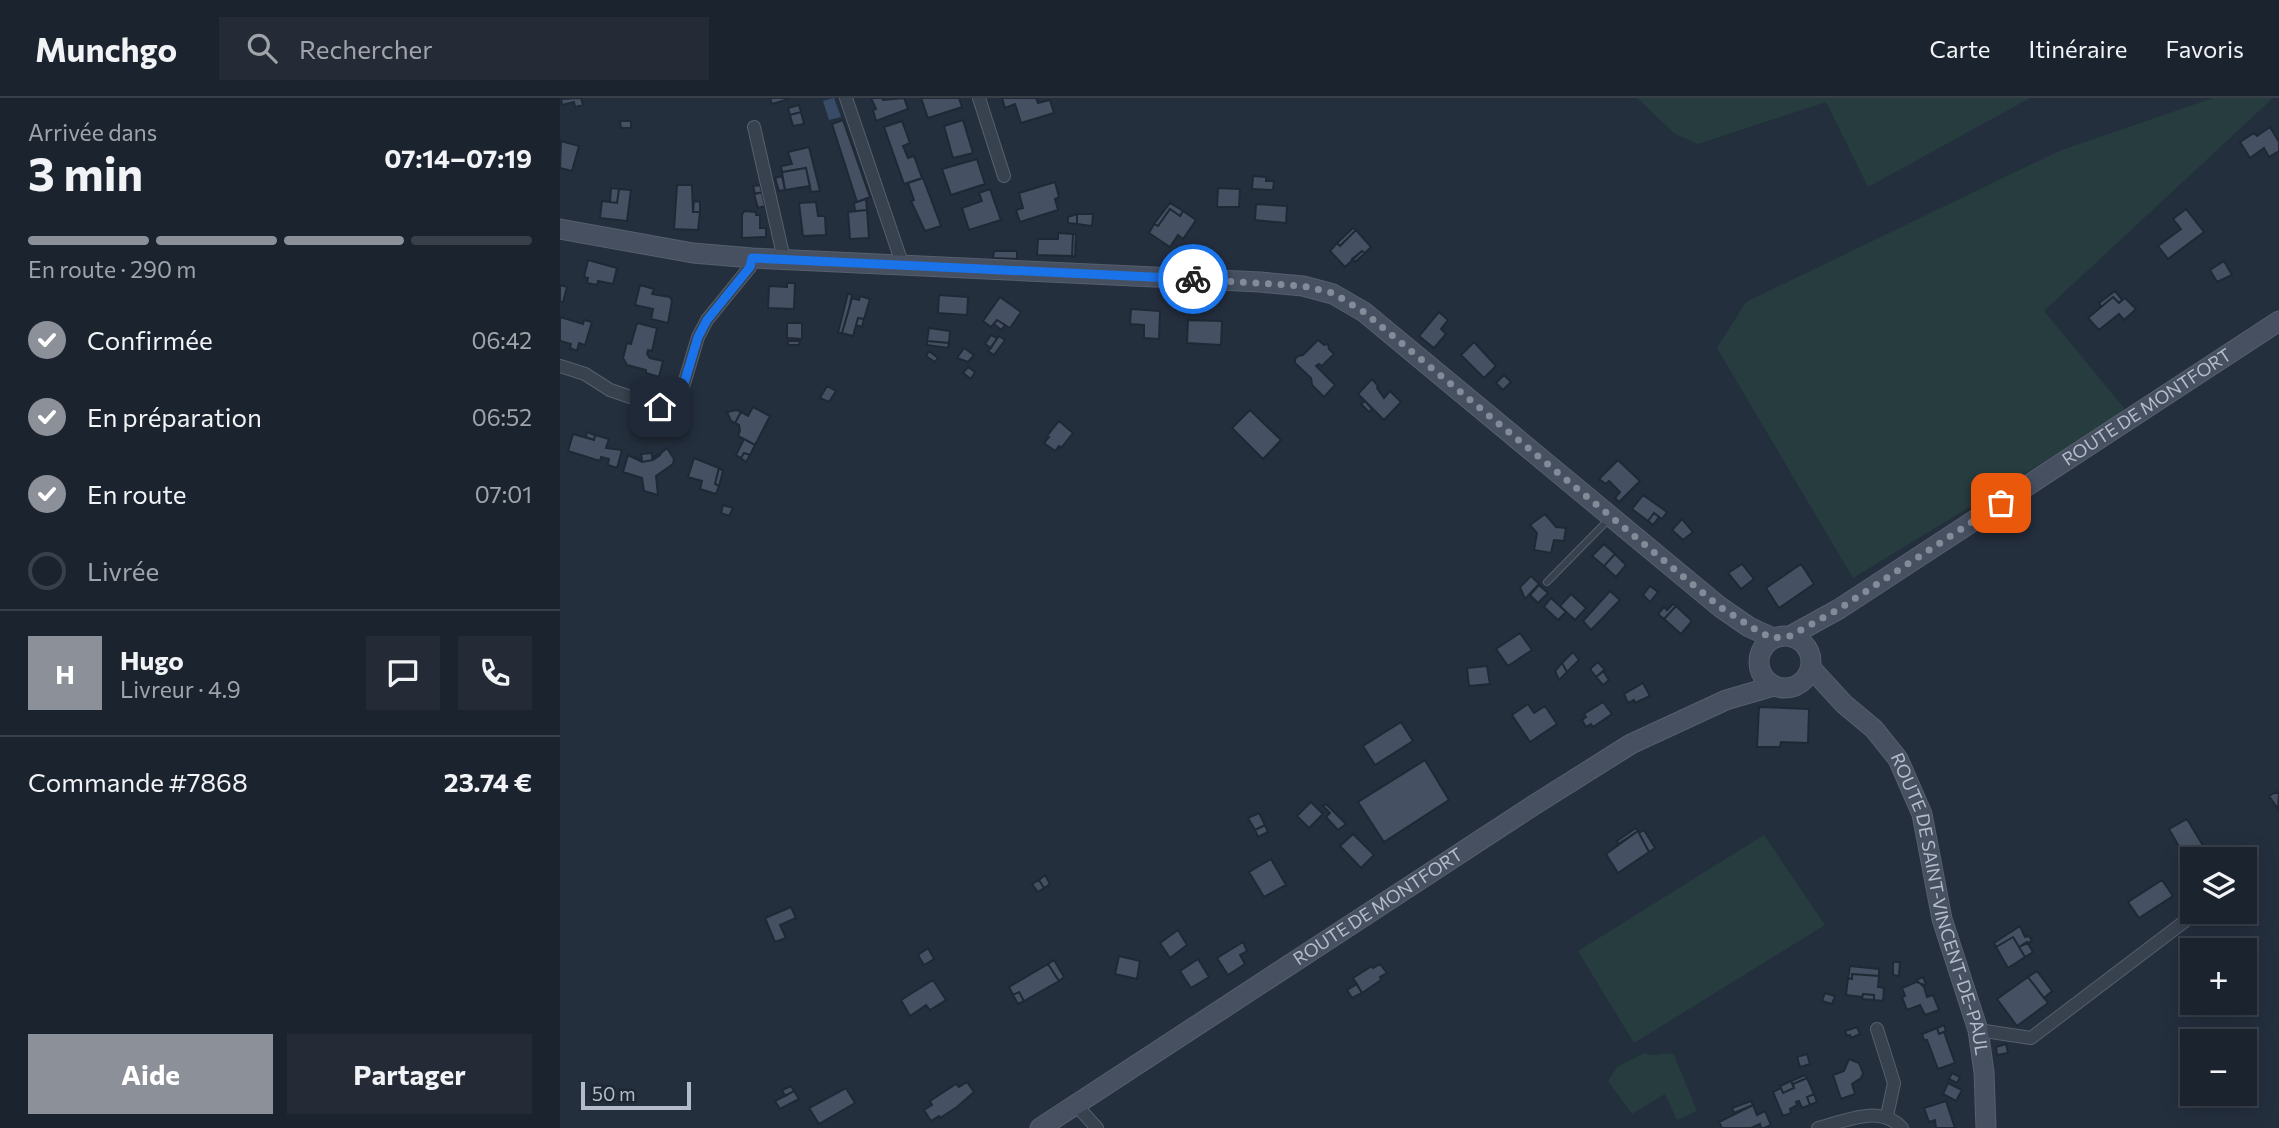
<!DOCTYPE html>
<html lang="fr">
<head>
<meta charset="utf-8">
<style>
  :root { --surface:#1b232e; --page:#242b36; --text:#f1f3f6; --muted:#a0a4aa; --line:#39404a; --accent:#8c9099 }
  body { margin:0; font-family:Commissioner,sans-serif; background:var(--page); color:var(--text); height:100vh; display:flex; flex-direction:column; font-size:26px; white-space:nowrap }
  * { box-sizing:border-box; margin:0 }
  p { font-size:23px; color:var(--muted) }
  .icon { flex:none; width:38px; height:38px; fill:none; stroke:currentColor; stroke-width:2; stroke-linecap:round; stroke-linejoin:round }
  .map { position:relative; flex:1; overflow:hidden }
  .panel { display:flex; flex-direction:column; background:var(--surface); width:560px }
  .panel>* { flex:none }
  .fabs { position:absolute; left:1620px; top:749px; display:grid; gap:14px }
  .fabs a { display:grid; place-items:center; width:77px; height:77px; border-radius:0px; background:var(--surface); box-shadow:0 4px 18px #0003,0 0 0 2px var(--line); font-size:35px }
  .scale { position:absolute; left:21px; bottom:18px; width:110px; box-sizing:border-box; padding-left:7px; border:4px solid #b4bcc9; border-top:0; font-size:19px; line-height:24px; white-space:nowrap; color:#b4bcc9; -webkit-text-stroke:5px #1d2633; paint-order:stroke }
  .pin { position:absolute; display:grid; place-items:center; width:60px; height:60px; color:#fff; margin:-30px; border-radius:14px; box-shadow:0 4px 10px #0006 }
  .courier { position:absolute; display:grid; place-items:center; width:70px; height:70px; margin:-35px; border:5px solid #1a73e8; border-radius:50%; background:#fff; color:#222; box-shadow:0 2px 9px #0007 }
  .overview em { font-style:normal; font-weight:700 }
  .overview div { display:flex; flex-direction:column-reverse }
  .overview { display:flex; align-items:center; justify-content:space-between; height:119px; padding:0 28px }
  h1 { font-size:46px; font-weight:700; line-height:52px }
  .bar { display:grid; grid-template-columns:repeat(4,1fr); gap:10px 7px; align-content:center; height:84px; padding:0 28px }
  .bar i { height:9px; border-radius:5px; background:var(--line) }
  .bar .current { background:var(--accent) }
  .bar p { grid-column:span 4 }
  .line { display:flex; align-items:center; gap:18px; padding:0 28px; border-top:2px solid var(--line) }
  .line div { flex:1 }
  .round { display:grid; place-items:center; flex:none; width:74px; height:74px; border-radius:0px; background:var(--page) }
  ol { padding:0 28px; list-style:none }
  li { display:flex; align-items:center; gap:21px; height:77px }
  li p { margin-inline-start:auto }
  li .icon { padding:7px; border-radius:50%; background:var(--accent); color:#fff; stroke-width:4 }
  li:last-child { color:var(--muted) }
  li i { width:38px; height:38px; border:4px solid var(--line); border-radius:50% }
  .primary-button { display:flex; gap:14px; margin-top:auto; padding:14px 28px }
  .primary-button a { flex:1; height:80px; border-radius:0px; background:var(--accent); color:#fff; font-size:28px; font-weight:700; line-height:80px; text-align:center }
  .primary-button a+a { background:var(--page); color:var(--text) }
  header { display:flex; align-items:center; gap:42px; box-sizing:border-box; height:98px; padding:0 35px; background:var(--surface); border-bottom:2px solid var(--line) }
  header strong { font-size:33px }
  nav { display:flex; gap:38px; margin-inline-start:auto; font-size:24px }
  .search { width:490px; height:63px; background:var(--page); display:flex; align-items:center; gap:18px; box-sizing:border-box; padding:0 24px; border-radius:0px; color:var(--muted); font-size:26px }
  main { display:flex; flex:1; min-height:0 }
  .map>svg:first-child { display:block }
</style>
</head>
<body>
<header>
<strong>Munchgo</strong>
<div class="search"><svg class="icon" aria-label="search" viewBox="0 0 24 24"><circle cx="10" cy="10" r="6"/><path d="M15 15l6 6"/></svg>Rechercher</div>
<nav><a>Carte</a><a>Itinéraire</a><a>Favoris</a></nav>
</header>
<main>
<section class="panel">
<div class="overview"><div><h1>3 min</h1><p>Arrivée dans</p></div><em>07:14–07:19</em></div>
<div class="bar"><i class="current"></i><i class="current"></i><i class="current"></i><i></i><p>En route · 290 m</p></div>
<ol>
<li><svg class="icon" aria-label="check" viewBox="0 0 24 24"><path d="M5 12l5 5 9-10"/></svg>Confirmée<p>06:42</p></li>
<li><svg class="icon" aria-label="check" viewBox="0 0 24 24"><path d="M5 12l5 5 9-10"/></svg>En préparation<p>06:52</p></li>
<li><svg class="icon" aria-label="check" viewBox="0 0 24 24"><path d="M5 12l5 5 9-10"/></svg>En route<p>07:01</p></li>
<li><i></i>Livrée</li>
</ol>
<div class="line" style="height:126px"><b class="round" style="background:var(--accent);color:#fff">H</b><div><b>Hugo</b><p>Livreur · 4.9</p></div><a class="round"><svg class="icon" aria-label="chat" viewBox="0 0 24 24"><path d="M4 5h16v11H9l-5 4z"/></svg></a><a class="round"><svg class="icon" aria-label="phone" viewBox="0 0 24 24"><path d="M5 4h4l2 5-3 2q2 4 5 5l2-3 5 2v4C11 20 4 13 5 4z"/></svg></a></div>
<div class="line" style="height:91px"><div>Commande #7868</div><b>23.74 €</b></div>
<div class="primary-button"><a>Aide</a><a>Partager</a></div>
</section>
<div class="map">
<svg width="1719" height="1030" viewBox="0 0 1719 1030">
  <rect width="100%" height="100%" fill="#242f3e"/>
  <path fill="#263c3f" d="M1077 0H1470L1308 89 1266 4 1138 46 1115 36Z
    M1653 0H1713L1484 213 1564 310 1562 316 1293 480 1157 250 1186 204 1499 53Z
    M1204 737 1265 827 1074 945 1018 853Z
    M1085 955C1098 961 1102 952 1114 957L1137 1013 1117 1022 1105 996 1072 1016 1048 983 1057 969Z"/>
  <path fill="#394c67" d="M274 0 281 19 269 22 263 3Z"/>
  <path fill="#455162" stroke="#1f2835" stroke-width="2" d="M21 0 23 7 15 9 14 4 2 7 1 1Z
    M210 0H228L229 1 212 6Z
    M311 0H323V2L344 0 348 11 316 23 313 12 316 11Z
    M361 0H399L402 9 368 20Z
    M442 0H476L478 5 490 2 494 15 461 25 455 6 445 10Z
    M239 7 241 14 230 17 228 10Z
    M241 14 244 26 233 28 230 17Z
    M283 22 310 99 297 104 272 26Z
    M403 22 413 55 393 60 384 28Z
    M60 23H71V30H61Z
    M342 23 350 45 343 48 348 60 354 58 362 80 344 86 324 29Z
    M1710 29 1719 44V53L1709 59 1704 50 1690 60 1680 44 1694 35 1697 38Z
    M1 43 19 48 12 73 0 70Z
    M249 49 260 93 251 94 246 70 222 74 221 68 232 66 228 54Z
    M417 61 425 86 391 97 382 71Z
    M246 70 250 88 225 92 222 74Z
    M222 78 225 92 219 93 215 80Z
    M693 78 706 79V83H714L713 92 692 91Z
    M363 80 381 128 365 133 351 103 354 102 348 85Z
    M495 84 499 99 495 101 498 112 460 124 456 112 463 110 459 95Z
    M117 87H132L133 114H140L138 132 114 131Z
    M200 87 202 94 195 96 193 88Z
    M51 90 59 91 57 105 50 104Z
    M658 90 680 91 679 109H657Z
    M59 91 71 92 67 123 40 120 42 103 57 105Z
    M430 91 441 122 409 132 402 110 422 103 419 95Z
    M202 94 205 108 198 110 194 96Z
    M306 101 307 112 295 113 294 105Z
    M134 103 140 104V114H133Z
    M256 104 258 118H265L266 137 243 138 239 105Z
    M610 105 623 113 620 118 610 111 598 128 594 126Z
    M696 106 727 108 726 125 695 122Z
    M610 111 620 118 623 113 636 122 623 141 618 137 610 149 589 135 594 126 598 128Z
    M1626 111 1644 134 1608 161 1598 148 1621 131 1613 121Z
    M307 112 309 140 290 141 288 114Z
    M184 113 196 114V117H200V130H206V139L182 140V117Z
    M517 116V126L508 125V119Z
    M517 116H533L532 128 517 126Z
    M793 130 796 132 780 148 777 145Z
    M796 132 811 149 805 155 802 153 785 169 770 153 777 145 780 148Z
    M498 135 513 136 512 158 477 157 478 141H498Z
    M513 136H516L515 159 512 158Z
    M434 153H457V161L433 160Z
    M802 153 805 155 795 164 792 161Z
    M28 162 57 170 53 186 38 183 37 187 27 185 28 180 24 179Z
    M1664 163 1672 177 1657 184 1650 172Z
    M227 185H235L234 211 208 210 209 188 227 189Z
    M0 187 7 189 3 204H0Z
    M80 187 94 191 92 196 110 199 112 203 108 225 91 221 93 211 75 207Z
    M1555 193 1562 202 1559 205 1553 199 1541 209 1539 205Z
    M288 195 292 197 289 211 282 235H278Z
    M379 197 408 199 407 217 378 215Z
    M300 198 310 201 304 221 298 220 293 238 282 235 292 200 299 202Z
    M440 199 461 214 450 230 437 222 431 229 423 223Z
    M1553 199 1559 205 1565 200 1576 211 1564 222 1559 216 1539 232 1528 220Z
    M571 211 600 213 599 241 584 240V227L570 226Z
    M879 214 888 222 881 231 886 236 874 250 859 238Z
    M0 219 23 226 24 222 32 224 25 247 19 245 17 253 10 250 11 246 0 243Z
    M298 220 304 221 302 229 296 227Z
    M437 222 445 227 441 232 434 226Z
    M628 222 662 223 661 247 627 245Z
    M77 225 97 230 92 253 88 252 87 256 90 260 103 263 99 279 86 275V272L67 267 63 260 67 245 71 246Z
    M227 225H242V241L227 240Z
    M369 230 390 233 389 245 367 243Z
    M431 237 437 240 431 250 425 246Z
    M439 238 445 242 434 257 428 253Z
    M758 242 764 247 768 246 769 251 774 256 762 268 759 266 756 268 775 287 764 299 752 287 751 280 735 265V261L738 258 743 257Z
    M228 243H240L239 247H228Z
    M367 243 389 245 388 250 367 247Z
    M914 244 936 268 924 280 901 257Z
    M404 250 414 257 408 264 397 260Z
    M369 253 378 260 375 264 366 258Z
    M408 269 415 274 411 281 403 275Z
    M944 277 951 284 943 292 936 285Z
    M812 281 818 288 817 290 824 300 830 293 841 304 824 322 798 296Z
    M267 288 276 293 269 304 260 300Z
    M805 303 812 311 809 314 801 306Z
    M193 309 210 318 195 347 178 338 180 333 179 327 175 325 181 314 188 318Z
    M177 312 181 314 175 325 171 323 167 314Z
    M690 312 721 342 703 361 672 330Z
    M499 323 513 335 501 350 499 348 495 353 484 345 489 339 487 338Z
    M27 334 35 337 34 342 26 339Z
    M13 336 34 342 35 337 49 341 46 350 62 352 57 370 48 367 49 361 41 359 40 363 8 353Z
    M184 341 195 347 190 357 184 355 181 360 176 357Z
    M107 350 114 361 113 366 96 378 98 397 84 393 82 380 63 374 68 357 82 364 93 362Z
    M92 355V360L99 356 100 357 93 362 82 364 74 359 82 362 81 356Z
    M184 355 190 357 186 364 181 360Z
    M134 360 159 370 155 386 159 388 156 396 140 391 142 383 128 379Z
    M1058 362 1080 383 1059 404 1055 400 1060 394 1049 383 1046 386 1039 381Z
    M159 370 163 373 159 388 155 386Z
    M1083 397 1107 414 1102 421 1094 415 1088 423 1072 411Z
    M163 407 173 410 169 418 161 415Z
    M1094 415 1099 419 1093 427 1088 423Z
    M985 416 996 429 1006 430 1004 443 994 442 991 455 974 452 977 435 970 427Z
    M1122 421 1133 434 1123 442 1112 432Z
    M1044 446 1055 456 1044 468 1032 458Z
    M1055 456 1066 467 1056 479 1044 468Z
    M1182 466 1194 481 1181 491 1168 475Z
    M1241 466 1254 486 1219 510 1206 490Z
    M971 478 979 486 965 501 960 489Z
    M979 487 988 495 978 505 970 497Z
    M1090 488 1098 494 1090 504 1083 497Z
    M1050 493 1060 502 1031 532 1023 523Z
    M1011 496 1026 510 1015 522 1000 508Z
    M991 500 1006 514 998 522 984 509Z
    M1113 506 1116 508 1104 521 1098 516 1104 509 1107 512Z
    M1116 508 1132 523 1121 536 1104 521Z
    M960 535 972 552 948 568 936 551Z
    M1013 554 1019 562 1007 574 1002 565Z
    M1038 564 1045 572 1036 579 1030 571Z
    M1002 565 1007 574 999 582 995 573Z
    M927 568 930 586 909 588 907 570Z
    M1043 573 1049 582 1043 587 1036 579Z
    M1083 585 1090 598 1075 605 1074 602 1068 605 1064 596Z
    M1043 604 1052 616 1033 629 1031 626 1026 629 1022 622 1026 619 1024 616Z
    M968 606 974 615 985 608 997 626 970 644 952 617Z
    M1199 609 1249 611 1248 645 1221 644 1220 649H1197Z
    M841 624 853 643 815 667 803 648Z
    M865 662 889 702 824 744 798 704Z
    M1716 694 1719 696 1718 711 1709 698Z
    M751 704 763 716 749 730 737 718Z
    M766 706 786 726 778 732 766 719 770 715 763 708Z
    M699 715 705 727 695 732 688 720Z
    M1627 721 1651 761H1633V773L1609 731Z
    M705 727 708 734 698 739 695 732Z
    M1076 730 1078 733 1058 746 1057 743Z
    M1084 732 1095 750 1089 754 1079 735Z
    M1078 733 1089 754 1058 775 1046 756Z
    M793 736 814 757 801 770 780 748Z
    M711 761 726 787 704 799 689 774Z
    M485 777 490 786 484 790 479 782Z
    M479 782 484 790 478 794 472 786Z
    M1602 782 1613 798 1579 820 1568 804Z
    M231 809 236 820 220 827 226 840 215 844 205 820Z
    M1460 828 1465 839 1469 838 1472 843 1459 849 1453 839 1436 849 1434 845Z
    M618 832 627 847 610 860 600 845Z
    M1453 839 1465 859 1448 870 1436 849Z
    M683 844 687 853 680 857 685 866 668 877 657 860Z
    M1467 844 1473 854 1465 859 1459 849Z
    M368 850 374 861 364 867 358 857Z
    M559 858 580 863 577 881 555 876Z
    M638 861 649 879 631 890 620 873Z
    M494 862 504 879 499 883 488 866Z
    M1333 864H1340L1339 878 1333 877Z
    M488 866 499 883 464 903 459 894 453 897 449 889Z
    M820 866 827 875 820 879 821 882 802 895 793 880 812 868 813 870Z
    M1290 868 1319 871V878L1292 876V881L1288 880Z
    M1477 873 1492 893 1484 900 1468 879Z
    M1292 876 1319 878 1318 889 1324 890 1323 903 1314 902V897L1303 896 1302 899 1286 897 1288 880 1292 881Z
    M1363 879 1366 886 1363 888 1356 882Z
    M1468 879 1488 905 1457 928 1437 901Z
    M373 882 386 902 370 912 366 907 350 918 341 902Z
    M1356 884 1363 886 1367 899 1373 897 1379 912 1365 917 1360 907 1347 912 1342 899 1345 898 1342 890Z
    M797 886 802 895 792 900 787 892Z
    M459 894 464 903 458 906 453 897Z
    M1265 895 1275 898 1272 906 1262 903Z
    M1303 896 1314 897V902L1302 901Z
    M1384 927 1386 933 1379 936 1377 930Z
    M1297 929 1300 936 1291 940 1290 937 1287 938 1285 933Z
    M1377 930 1379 936 1384 934 1395 965 1378 971 1367 942H1364L1362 936Z
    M1446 946 1448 955 1437 957 1436 949Z
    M1247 956 1250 966 1240 969 1237 959Z
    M1289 961 1299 965 1303 975 1301 980 1292 986 1295 996 1281 1001 1273 977 1284 973Z
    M1392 975 1400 979 1397 985 1389 981Z
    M1245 977 1247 980 1233 986 1231 983Z
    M1247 980 1254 996 1247 999 1250 1007 1242 1010 1239 1003 1236 1004 1237 1007 1230 1011 1231 1015 1223 1018 1213 994 1221 990 1223 995 1234 990 1233 986Z
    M1231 983 1234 990 1223 995 1220 988Z
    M407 984 414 994 397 1009 380 1020 379 1018 371 1023 364 1012 372 1007 370 1003 396 986 399 989Z
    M1388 985 1402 992 1396 1003 1383 996Z
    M231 988 234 993 225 998 222 992Z
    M286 990 295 1005 259 1026 249 1010Z
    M234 993 239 1001 220 1011 215 1003Z
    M1254 996 1257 1004 1250 1007 1247 999Z
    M1191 1003 1193 1007 1174 1015 1172 1010Z
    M1386 1003 1395 1030H1376L1375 1022 1369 1024 1364 1010Z
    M1193 1007 1197 1017 1205 1013 1211 1027 1204 1030H1201L1200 1026 1191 1030H1162L1159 1024Z"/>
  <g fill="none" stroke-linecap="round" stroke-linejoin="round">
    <defs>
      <path id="lane" d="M987 484 1050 420"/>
      <path id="street" d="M286 0 343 168
        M419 0 444 78
        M194 29 224 161
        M0 268 25 276 50 292 100 309 113 306 120 299 138 239 147 222 190 169 192 160
        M1685 777 1691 772
        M1317 931 1334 985 1327 1018
        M1418 932 1471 940 1637 814
        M515 1006 537 1030
        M1258 1030C1286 1023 1319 1006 1342 1030"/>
      <g id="secondary">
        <path d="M0 131 133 155 192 160 700 184 743 188 773 196 804 214 1160 509 1189 529 1213 540"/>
        <circle cx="1225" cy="564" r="26"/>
        <path id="s1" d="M1230 538 1279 511 1719 223"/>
        <path id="s2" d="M1251 570 1284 606 1314 631 1338 661 1362 716 1382 821 1418 932 1424 974 1426 1030"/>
        <path id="s3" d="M480 1030 974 707 1071 646 1166 602 1214 588"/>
      </g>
    </defs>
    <use href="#lane" stroke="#565f6c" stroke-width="8"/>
    <use href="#street" stroke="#565f6c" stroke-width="14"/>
    <use href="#secondary" stroke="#565f6c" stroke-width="21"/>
    <use href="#lane" stroke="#38414e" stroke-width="6"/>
    <use href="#street" stroke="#38414e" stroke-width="12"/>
    <use href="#secondary" stroke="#465061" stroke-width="19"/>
  </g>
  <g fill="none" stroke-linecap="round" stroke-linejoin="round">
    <path stroke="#828b98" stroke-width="7" stroke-dasharray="0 12.6" d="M633 181 743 188 773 195 804 214 1160 509 1201 535 1213 540 1230 538 1279 511 1441 405"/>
    <path stroke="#1a73e8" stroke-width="9" d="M100 309 113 306 120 299 138 239 147 222 190 169 192 160 633 181"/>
  </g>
  <g text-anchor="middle" stroke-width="5" stroke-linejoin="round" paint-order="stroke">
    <g font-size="18" fill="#b4bcc9" stroke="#1d2633">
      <text dy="6" stroke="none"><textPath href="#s1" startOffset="424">ROUTE DE MONTFORT</textPath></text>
      <text dy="6" stroke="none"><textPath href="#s3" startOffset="404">ROUTE DE MONTFORT</textPath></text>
      <text dy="6" stroke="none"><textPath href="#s2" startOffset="278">ROUTE DE SAINT-VINCENT-DE-PAUL</textPath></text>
    </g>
  </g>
</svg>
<div class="fabs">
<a><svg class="icon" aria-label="layers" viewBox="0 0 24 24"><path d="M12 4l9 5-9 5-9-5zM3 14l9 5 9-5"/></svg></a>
<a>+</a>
<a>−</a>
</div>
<div class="scale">50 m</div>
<div class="pin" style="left:1441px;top:405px;background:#ea580c"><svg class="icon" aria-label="bag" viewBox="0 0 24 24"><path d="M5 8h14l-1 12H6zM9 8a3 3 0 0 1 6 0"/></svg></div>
<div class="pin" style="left:100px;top:309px;background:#1f2937"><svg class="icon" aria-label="home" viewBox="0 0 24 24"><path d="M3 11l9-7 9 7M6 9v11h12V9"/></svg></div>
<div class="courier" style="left:633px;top:181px"><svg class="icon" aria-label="bike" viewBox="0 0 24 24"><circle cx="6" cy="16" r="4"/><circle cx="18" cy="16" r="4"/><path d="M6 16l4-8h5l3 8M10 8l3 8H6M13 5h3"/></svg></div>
</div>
</main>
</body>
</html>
